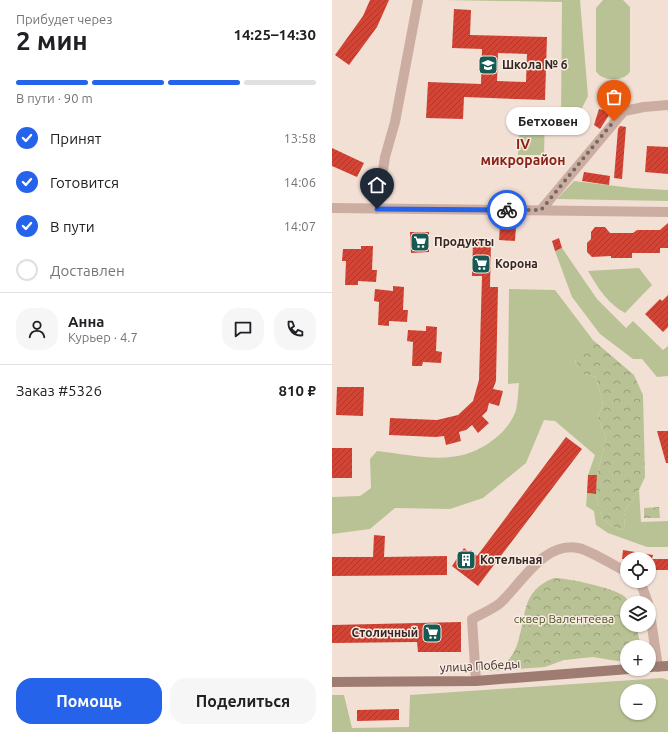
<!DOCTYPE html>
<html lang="ru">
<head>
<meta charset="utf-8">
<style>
  :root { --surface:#fff; --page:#f6f6f6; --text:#202124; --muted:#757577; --line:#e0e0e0; --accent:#2563eb }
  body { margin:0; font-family:Ubuntu,sans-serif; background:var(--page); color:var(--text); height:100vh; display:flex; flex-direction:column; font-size:15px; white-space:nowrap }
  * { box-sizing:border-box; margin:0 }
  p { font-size:13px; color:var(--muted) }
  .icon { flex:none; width:22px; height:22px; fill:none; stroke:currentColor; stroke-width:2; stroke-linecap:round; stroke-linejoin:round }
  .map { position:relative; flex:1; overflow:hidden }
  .details { display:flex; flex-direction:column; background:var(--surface); width:332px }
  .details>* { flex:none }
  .fabs { position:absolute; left:288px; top:552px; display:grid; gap:8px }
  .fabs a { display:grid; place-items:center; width:36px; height:36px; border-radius:50%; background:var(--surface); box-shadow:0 1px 3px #0004; font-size:20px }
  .pin { position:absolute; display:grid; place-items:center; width:34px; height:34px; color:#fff; margin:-41px -17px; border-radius:50% 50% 50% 0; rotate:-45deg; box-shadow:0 0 4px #0007 }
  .pin .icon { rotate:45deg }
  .courier { position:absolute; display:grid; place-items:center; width:40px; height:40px; margin:-20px; border:3px solid #2563eb; border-radius:50%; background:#fff; color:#222; box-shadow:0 1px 5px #0007 }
  .bubble { position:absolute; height:28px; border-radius:14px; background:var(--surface); box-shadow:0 1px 3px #0004; font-size:13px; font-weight:600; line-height:28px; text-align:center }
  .overview em { font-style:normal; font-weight:600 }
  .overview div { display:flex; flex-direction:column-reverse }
  .overview { display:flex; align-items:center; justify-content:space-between; height:68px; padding:0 16px }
  h1 { font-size:26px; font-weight:600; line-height:30px }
  .bar { display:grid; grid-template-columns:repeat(4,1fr); gap:6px 4px; align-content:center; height:48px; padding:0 16px }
  .bar i { height:5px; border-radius:3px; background:var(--line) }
  .bar .current { background:var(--accent) }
  .bar p { grid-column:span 4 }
  .line { display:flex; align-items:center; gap:10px; padding:0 16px; border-top:1px solid var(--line) }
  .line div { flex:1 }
  .round { display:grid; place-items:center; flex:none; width:42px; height:42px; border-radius:16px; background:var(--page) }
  ol { padding:0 16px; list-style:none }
  li { display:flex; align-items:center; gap:12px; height:44px }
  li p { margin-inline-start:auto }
  li .icon { padding:4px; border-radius:50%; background:var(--accent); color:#fff; stroke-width:4 }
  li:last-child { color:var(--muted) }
  li i { width:22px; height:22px; border:2px solid var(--line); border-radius:50% }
  .action { display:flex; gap:8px; margin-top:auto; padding:8px 16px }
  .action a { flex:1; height:46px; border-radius:16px; background:var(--accent); color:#fff; font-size:16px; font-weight:600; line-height:46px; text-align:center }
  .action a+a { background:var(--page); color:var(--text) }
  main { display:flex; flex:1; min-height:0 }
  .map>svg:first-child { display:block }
</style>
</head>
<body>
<main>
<section class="details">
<div class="overview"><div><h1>2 мин</h1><p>Прибудет через</p></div><em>14:25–14:30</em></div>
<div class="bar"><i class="current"></i><i class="current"></i><i class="current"></i><i></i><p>В пути · 90 m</p></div>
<ol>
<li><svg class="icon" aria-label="check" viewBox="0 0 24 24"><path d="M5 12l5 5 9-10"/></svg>Принят<p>13:58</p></li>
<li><svg class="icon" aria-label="check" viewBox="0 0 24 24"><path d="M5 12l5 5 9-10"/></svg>Готовится<p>14:06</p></li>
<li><svg class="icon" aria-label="check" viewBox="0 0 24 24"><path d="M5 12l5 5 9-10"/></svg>В пути<p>14:07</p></li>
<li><i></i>Доставлен</li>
</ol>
<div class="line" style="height:72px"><a class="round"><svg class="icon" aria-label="person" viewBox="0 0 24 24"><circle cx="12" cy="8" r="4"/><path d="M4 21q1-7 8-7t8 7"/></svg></a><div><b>Анна</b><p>Курьер · 4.7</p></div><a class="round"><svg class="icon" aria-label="chat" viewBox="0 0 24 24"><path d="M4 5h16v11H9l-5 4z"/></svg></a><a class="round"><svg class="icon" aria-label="phone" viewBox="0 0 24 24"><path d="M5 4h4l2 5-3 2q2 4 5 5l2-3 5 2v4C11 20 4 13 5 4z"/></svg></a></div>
<div class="line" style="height:52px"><div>Заказ #5326</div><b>810 ₽</b></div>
<div class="action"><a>Помощь</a><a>Поделиться</a></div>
</section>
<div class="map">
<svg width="336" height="732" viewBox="0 0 336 732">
  <defs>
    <pattern id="forest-crowns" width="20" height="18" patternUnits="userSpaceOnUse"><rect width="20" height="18" fill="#b9c295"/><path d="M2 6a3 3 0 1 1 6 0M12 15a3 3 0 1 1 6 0" fill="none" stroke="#979e79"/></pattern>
    <pattern id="building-hatch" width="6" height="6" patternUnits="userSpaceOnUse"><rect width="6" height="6" fill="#d04536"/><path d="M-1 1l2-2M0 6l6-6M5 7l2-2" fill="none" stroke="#aa3a2d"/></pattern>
  </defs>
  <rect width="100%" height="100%" fill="#f2e0d5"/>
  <path fill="#b9c295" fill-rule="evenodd" d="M111 0H248L256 96 250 108 229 120 230 2Z
    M271 0H291L298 7V71C294 82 269 82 264 71V8Z
    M188 112 213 113 212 155H186Z
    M242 181 300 188 336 190V201L225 199Z
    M230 248 265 299 294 328 301 321 331 350 336 346V376L325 377 310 359H301L268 334 240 297 223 251Z
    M307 268 320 285 293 313C276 304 266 288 256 271Z
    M177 289 223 290 261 340 243 361 250 373 264 377 271 404 266 417 274 439 265 475H256L263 455 223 421 212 420 194 463 151 498 118 509 63 508 38 529 0 534V497L28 496 39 488 38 459 45 451C91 456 129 469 167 435 173 430 182 418 184 410 186 401 186 392 187 383L176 384Z
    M307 490 309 522 336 521V547H315L276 533 264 525 262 511 254 506 255 493 264 494 270 519 287 530 292 529 293 511Z
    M330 678 336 680V732H0V695H12L20 728 77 727 78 695ZM295 691H317V713H295Z"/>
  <path fill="url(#forest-crowns)" d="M261 340 302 375 311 395 313 477 307 490 293 511 292 529 287 530 270 519 264 494 265 475 274 439 266 417 271 404 264 377 249 373 243 360Z
    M327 507 328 518H312V508Z
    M222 578C236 578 281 588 292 596 294 598 296 600 297 603H295V625H304L309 647H295V660L285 661 261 657 232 660 213 667 158 671 157 666 175 662C179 657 183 651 185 645 195 617 188 591 222 578Z"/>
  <path fill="url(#building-hatch)" fill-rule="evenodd" d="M38 0H57L45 27 17 65 3 55 31 16Z
    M122 9 139 10 138 35 215 37 213 100 132 97 131 119 94 118 96 82 149 84 150 49 120 48ZM166 53 195 54 194 82 165 81Z
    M267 109 279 112 268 129 262 125Z
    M288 126 294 127 290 179 282 178 286 129Z
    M315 146 336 147V174L313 172Z
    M0 148 32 163 25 177 0 166Z
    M252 172 278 176 277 185 250 181Z
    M336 223V248H328V253H300V258H279V256L260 257 255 252V243L259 239V232L263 227H273L278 233H301L305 230H328Z
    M168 225 184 226 183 241 167 240Z
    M78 232H97V252L79 253Z
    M227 238 230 248 223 251 220 241Z
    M141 242H159L158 287H166L164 381 161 389 171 391 167 406 157 403 155 411 150 416 157 423 146 433 140 425 134 430 127 432 129 441 114 445 112 436 104 437 57 435 58 418 105 420 126 415 141 401 147 380 150 276H140Z
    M29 246H41L40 270H45L44 282 26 281V285H13L14 261H10L11 249H29Z
    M61 286 72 287 71 310H76L75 322 57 321V326L46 325 47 302 42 301 43 289 61 291Z
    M336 295V327L331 332 313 314 328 299 330 301Z
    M94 326 105 327 104 351 110 352 109 363 91 362 90 366H80L81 342 75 341 76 330 94 331Z
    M5 387H32L31 416 4 415Z
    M325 431H336V463H334Z
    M234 437 250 449 146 586 120 566 132 548 137 552 139 550 145 556Z
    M0 448H20V478H0Z
    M256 475H265L264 494 255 493Z
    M42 535 53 536 52 557 115 556V575L0 576V557H41Z
    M291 550 321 555 320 559H290Z
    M317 559H336V570H317Z
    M129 622V652H86L85 642 0 643V625Z
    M67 709V720L25 721V710Z"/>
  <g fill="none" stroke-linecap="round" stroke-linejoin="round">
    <path stroke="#cbaea1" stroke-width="10" d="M45 209 53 157 63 122 86 0
      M209 210 292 111 312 107 336 105
      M308 581 316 603
      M317 607 326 667
      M144 681 140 619C149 614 159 610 167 604 189 585 211 541 246 548 258 550 282 566 295 572"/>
    <path stroke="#cbaea1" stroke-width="10" d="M0 208 336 212"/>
    <path stroke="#9f7c72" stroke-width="10" d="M317 667 336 666
      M0 682 144 681 297 669"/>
  </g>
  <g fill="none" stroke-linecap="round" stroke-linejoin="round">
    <path stroke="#766862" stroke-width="4" stroke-dasharray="0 7.2" d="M175 210H209L282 121"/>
    <path stroke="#2563eb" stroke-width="5" d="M45 209 175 210"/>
  </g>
  <defs>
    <symbol id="school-square" viewBox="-11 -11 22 22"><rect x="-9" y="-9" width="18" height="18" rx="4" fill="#175953" stroke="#faebe2"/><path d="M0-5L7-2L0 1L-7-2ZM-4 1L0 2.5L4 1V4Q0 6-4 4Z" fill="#fff"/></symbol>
    <symbol id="supermarket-square" viewBox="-11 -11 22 22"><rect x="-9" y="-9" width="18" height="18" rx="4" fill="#175953" stroke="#faebe2"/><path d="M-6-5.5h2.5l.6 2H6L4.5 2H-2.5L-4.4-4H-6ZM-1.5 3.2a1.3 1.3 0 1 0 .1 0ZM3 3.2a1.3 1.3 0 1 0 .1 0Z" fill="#fff"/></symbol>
    <symbol id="building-square" viewBox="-11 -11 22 22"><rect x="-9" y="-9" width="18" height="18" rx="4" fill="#175953" stroke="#faebe2"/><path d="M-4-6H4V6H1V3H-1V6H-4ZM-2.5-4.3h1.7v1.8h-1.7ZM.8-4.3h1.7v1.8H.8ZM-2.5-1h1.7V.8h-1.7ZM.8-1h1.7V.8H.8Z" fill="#fff"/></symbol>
  </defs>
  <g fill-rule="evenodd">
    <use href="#school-square" x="145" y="54" width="22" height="22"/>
    <use href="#supermarket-square" x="77" y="231" width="22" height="22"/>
    <use href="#supermarket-square" x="138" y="253" width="22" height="22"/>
    <use href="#building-square" x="123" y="549" width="22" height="22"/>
    <use href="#supermarket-square" x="89" y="622" width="22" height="22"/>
  </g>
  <g text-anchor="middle" stroke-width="3" stroke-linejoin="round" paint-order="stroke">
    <g font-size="12" font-weight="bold" fill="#342724" stroke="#faebe2" text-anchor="start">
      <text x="170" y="69">Школа № 6</text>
      <text x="102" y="246">Продукты</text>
      <text x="163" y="268">Корона</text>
      <text x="148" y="564">Котельная</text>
      <text x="86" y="637" text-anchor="end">Столичный</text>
    </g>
    <g font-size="12" fill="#4a5426" stroke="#faebe2">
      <text x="232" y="623">сквер Валентеева</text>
    </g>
    <g font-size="12" fill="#342724" stroke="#faebe2">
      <text transform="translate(148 666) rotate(-3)" y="4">улица Победы</text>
    </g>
    <g font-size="14" font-weight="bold" fill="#892217" stroke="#faebe2">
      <text x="191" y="149">IV<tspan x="191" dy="16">микрорайон</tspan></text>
    </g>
  </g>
</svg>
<div class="fabs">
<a><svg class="icon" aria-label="locate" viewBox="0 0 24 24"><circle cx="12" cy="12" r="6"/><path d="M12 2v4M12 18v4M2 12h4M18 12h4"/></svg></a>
<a><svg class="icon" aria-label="layers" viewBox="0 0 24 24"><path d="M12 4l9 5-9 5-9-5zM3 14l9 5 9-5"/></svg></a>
<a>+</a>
<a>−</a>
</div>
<div class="pin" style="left:282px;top:121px;background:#ea580c"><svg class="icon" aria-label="bag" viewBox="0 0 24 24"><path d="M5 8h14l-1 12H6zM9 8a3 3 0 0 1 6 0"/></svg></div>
<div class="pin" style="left:45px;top:209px;background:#1f2937"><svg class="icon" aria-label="home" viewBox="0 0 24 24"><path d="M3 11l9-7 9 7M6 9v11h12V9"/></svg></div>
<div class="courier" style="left:175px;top:210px"><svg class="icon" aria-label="bike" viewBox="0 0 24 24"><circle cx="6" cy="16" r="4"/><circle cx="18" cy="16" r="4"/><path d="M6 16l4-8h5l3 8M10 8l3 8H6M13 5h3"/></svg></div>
<div class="bubble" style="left:174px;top:107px;width:84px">Бетховен</div>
</div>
</main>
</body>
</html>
